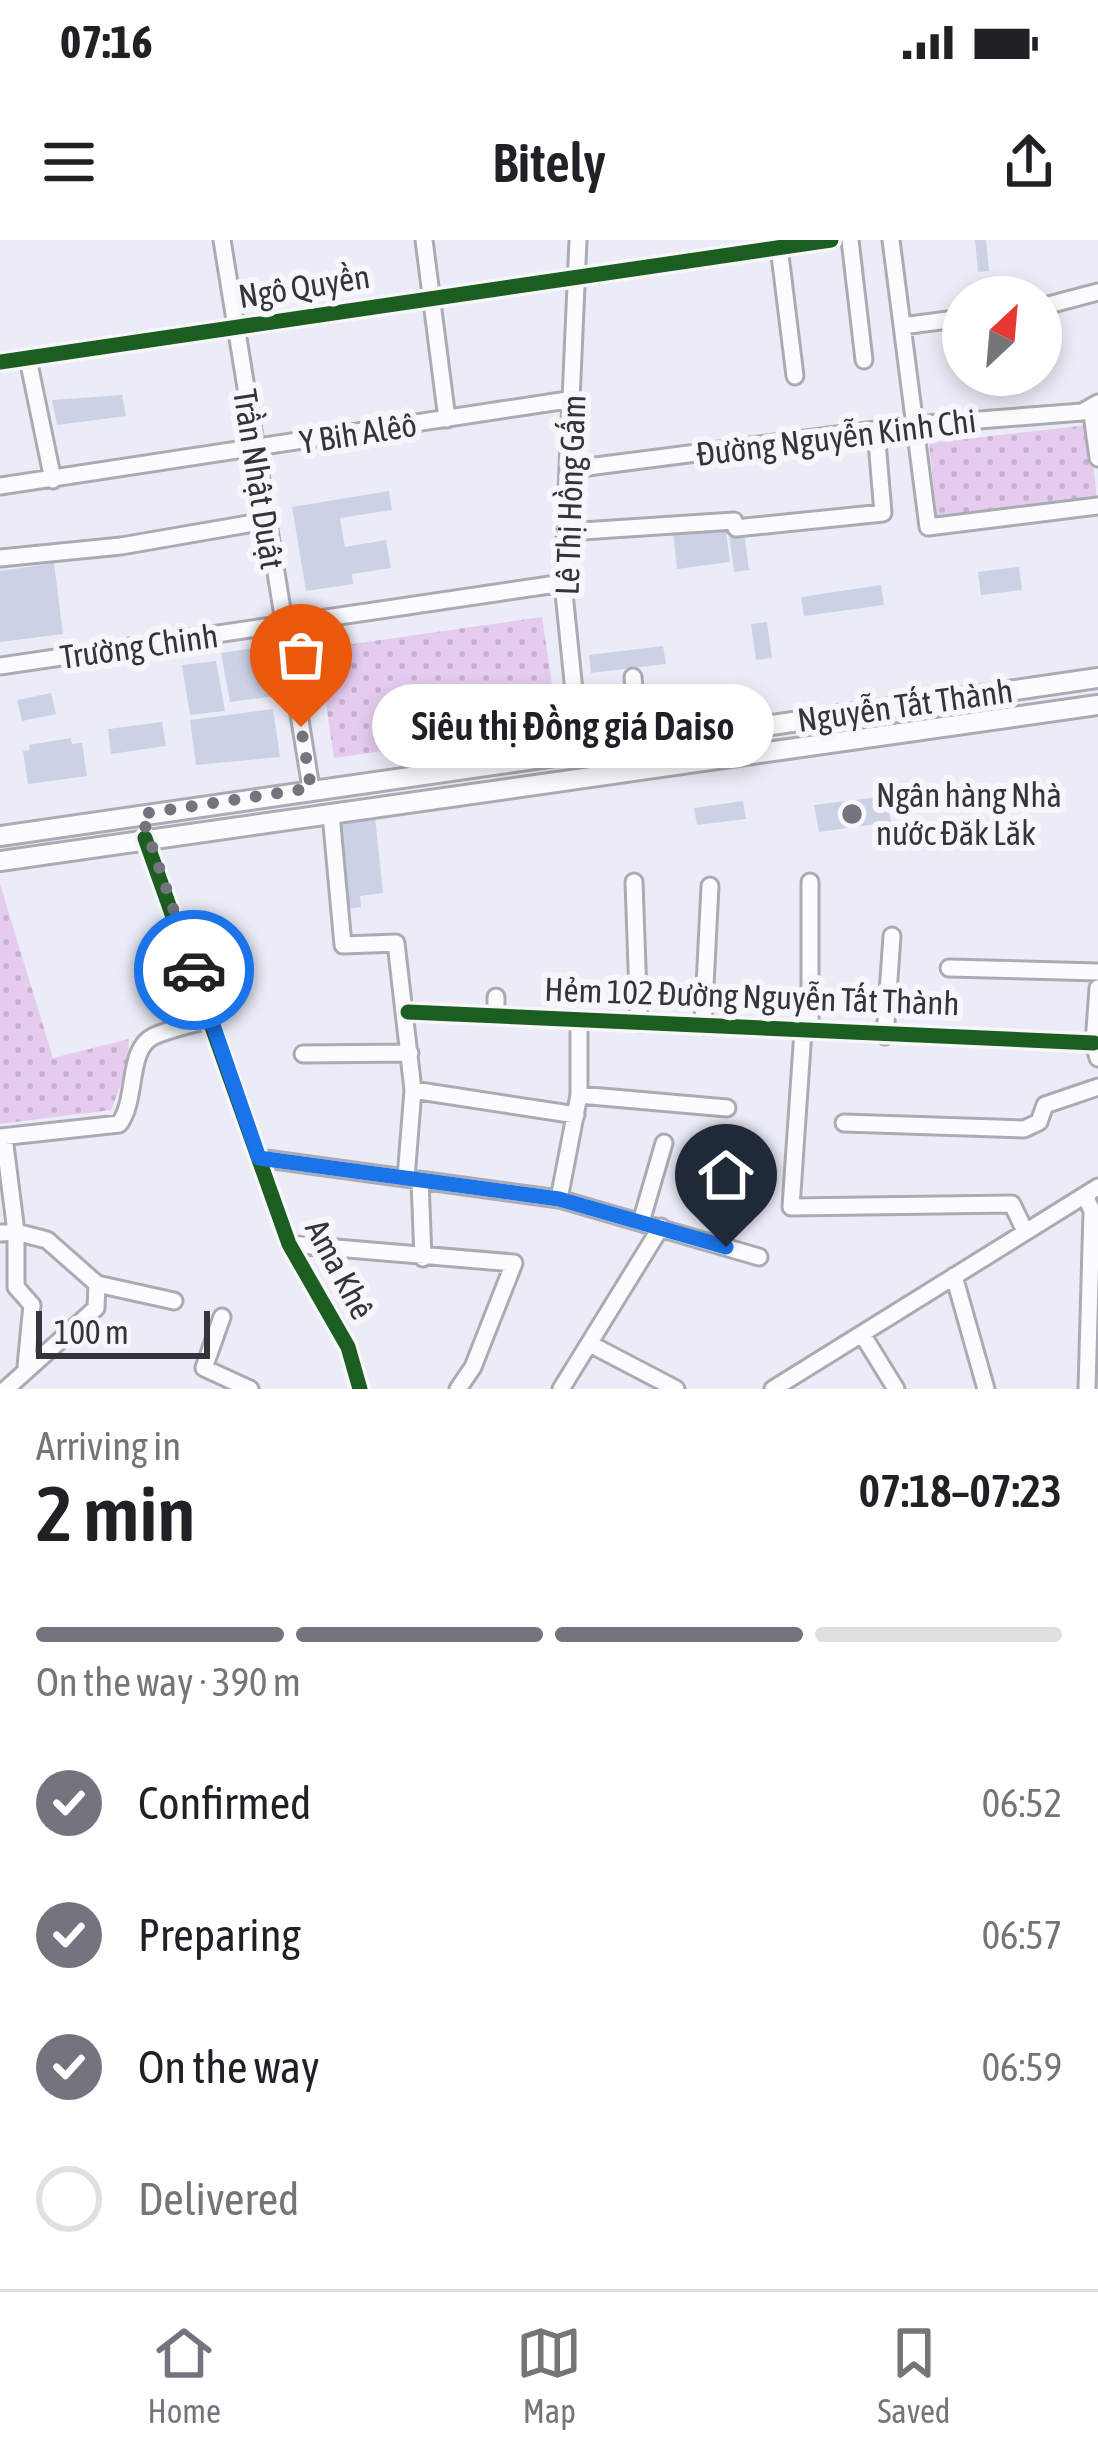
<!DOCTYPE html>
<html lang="en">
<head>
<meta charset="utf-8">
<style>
  :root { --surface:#fff; --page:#f2f2f2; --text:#202124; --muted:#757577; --line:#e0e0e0; --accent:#74747e }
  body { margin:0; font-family:"Asap Condensed",sans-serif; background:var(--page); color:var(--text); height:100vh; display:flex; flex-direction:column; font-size:45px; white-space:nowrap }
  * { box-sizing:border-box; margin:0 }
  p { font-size:39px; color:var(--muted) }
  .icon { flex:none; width:66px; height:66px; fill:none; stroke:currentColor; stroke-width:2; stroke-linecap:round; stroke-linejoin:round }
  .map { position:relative; height:1149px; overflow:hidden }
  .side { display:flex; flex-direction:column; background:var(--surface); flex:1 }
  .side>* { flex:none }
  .needle { width:78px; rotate:26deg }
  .fabs { position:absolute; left:942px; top:36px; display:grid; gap:24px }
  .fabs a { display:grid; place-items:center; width:120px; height:120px; border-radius:50%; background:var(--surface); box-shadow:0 6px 18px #0003; font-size:60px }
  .scale { position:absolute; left:36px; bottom:30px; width:174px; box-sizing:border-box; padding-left:12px; border:6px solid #34343d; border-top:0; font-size:33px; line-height:42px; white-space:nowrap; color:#34343d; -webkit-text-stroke:9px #f6f6fb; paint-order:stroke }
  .pin { position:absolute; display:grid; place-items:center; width:102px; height:102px; color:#fff; margin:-123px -51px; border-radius:50% 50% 50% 0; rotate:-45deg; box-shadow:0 0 12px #0007 }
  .pin .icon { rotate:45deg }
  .courier { position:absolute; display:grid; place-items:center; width:120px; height:120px; margin:-60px; border:9px solid #1a73e8; border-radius:50%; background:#fff; color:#222; box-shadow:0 3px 15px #0007 }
  .bubble { position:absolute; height:84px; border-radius:42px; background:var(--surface); box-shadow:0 6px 18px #0003; font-size:39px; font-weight:600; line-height:84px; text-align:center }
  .headline em { font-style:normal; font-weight:600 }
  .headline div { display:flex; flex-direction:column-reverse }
  .headline { display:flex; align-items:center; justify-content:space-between; height:204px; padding:0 36px }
  h1 { font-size:78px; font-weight:600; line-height:90px }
  .bar { display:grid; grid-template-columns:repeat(4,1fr); gap:18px 12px; align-content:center; height:144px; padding:0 36px }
  .bar i { height:15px; border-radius:9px; background:var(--line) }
  .bar .on { background:var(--accent) }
  .bar p { grid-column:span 4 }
  ol { padding:0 36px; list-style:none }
  li { display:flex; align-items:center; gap:36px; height:132px }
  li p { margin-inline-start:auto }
  li .icon { padding:12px; border-radius:50%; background:var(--accent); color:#fff; stroke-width:4 }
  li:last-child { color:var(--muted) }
  li i { width:66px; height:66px; border:6px solid var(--line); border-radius:50% }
  .status { display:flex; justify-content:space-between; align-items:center; height:84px; padding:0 60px; background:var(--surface); direction:ltr }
  .status svg { height:33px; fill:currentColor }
  header { display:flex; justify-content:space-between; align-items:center; height:156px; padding:0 36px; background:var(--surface); font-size:54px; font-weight:600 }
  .dock { display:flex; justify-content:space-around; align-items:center; height:168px; border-top:3px solid var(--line); background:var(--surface); font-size:33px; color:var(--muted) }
  .dock a { display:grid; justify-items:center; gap:6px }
  .dock .on { color:var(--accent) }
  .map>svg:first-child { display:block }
</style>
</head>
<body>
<div class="status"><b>07:16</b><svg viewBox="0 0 49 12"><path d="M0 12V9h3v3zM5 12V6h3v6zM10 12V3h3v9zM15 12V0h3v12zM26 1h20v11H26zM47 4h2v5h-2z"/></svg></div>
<header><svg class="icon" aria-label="menu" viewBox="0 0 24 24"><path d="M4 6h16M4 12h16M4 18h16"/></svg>Bitely<svg class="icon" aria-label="share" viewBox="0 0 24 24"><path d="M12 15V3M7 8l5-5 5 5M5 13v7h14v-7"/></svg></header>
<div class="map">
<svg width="1098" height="1149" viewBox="0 0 1098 1149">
  <defs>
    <pattern id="green-dots" width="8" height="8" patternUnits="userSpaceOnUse" patternTransform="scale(3)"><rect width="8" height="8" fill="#e5ccef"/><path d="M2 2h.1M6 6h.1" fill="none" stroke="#c5b0ce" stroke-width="1.8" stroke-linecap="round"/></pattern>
  </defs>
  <rect width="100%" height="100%" fill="#ececf8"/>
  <path fill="url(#green-dots)" d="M1089 185 1097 259 937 277 929 203Z
    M542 377 558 486 334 518 318 409Z
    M0 644 53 818 129 799 127 828 111 870 0 884Z"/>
  <path fill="#cbd2e6" d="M975 0H986L989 31 978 32Z
    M122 155 126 176 57 185 52 160Z
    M389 251 392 270 340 278 345 307 386 300 391 328 352 334 353 344 306 351 292 267Z
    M725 284 730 322 677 329 673 291Z
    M744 292 749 330 734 332 729 294Z
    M54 323 63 394 0 402V331Z
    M1019 327 1022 350 981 355 978 332Z
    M881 345 884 365 804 376 801 357Z
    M767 382 772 418 756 420 751 384Z
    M663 406 666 424 591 433 589 415Z
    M254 408 269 418 276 456 230 462 221 413Z
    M216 421 225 471 190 475 182 425Z
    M51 453 56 474 22 481 17 460Z
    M273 469 280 517 196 525 190 480Z
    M162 482 166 506 111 514 108 489Z
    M71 498 72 504 82 503 87 536 28 544 23 511 30 510 29 505Z
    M886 556 891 582 819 592 814 565Z
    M743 561 746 579 697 585 694 568Z
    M375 577 383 653 360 656 361 667 341 670 332 584Z"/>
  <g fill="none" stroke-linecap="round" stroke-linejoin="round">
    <defs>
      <path id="minor" d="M222 0 311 548
        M424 0 447 179
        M578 0 563 343 580 510
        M850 0 864 120
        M891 0 928 287 1098 266
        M779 7 795 136
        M1041 67 1098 52
        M902 86 963 78
        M28 119 53 240
        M0 122 831 0
        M1091 167 1098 218
        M572 229 914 185 1082 172 1098 163
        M0 246 574 159
        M567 292 734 281 736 288 883 273 876 190
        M0 318 121 306 265 281
        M0 426 563 343
        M633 437 639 501
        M331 574 343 705 396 703 413 850 406 938
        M145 598 289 1004 348 1107 360 1149
        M634 642 639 783
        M949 728 1098 732
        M1098 748 1094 803 1098 818
        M496 757V776
        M408 772 1094 803
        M703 786 710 646
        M803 791 791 967 1012 964 1025 991
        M810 791V642
        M885 796 892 696
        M303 814 410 813
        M413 850 576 875
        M579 855 727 868
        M844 883 1024 889 1039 882 1045 865 1098 847
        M0 897 119 884C138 860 126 809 154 796 172 788 193 784 212 779
        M259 918 559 959 759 1017
        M420 940 423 1018
        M1085 955 1092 971 1087 1149
        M559 959 579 855V780
        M641 982 664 903
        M0 993 16 992 4 897
        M289 1004 514 1023 473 1127 458 1149
        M954 1036 986 1149
        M222 1077 204 1128 250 1149
        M862 1094 896 1149
        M590 1104 676 1149
        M26 1126 32 1065 16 1047V992L47 1000 97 1044 174 1061
        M6 1149 96 1068 97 1044
        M561 1149 661 987
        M773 1149 1098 947"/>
      <path id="major" d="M0 596 1098 438
        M0 621 1098 465"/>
    </defs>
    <use href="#minor" stroke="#ababb3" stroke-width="21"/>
    <use href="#major" stroke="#ababb3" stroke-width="24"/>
    <use href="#minor" stroke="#fcfcfe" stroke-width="15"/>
    <use href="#major" stroke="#fcfcfe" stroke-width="18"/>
    <defs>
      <path id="cycleway" d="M0 122 831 0
        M145 598 289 1004 348 1107 360 1149
        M408 772 1094 803"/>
    </defs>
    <use href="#cycleway" stroke="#f6f6fb" stroke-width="22"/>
    <use href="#cycleway" stroke="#1b5e20" stroke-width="15"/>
  </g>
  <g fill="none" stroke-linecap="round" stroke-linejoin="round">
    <path stroke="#74747e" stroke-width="12" stroke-dasharray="0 21.6" d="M194 730 141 574 311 548 301 487"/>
    <path stroke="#1a73e8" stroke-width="15" d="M194 730 259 918 559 959 726 1007"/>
  </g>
  <circle fill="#74747e" stroke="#f6f6fb" stroke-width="4.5" cx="852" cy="574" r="12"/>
  <g text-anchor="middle" stroke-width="12" stroke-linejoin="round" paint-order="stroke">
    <g font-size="33" fill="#34343d" stroke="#f6f6fb">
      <text transform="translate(304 46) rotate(-9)" y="12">Ngô Quyền</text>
      <text transform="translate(358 193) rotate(-9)" y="12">Y Bih Alêô</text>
      <text transform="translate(836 197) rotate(-7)" y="12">Đường Nguyễn Kinh Chi</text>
      <text transform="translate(259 239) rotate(81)" y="12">Trần Nhật Duật</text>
      <text transform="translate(570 255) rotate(-88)" y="12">Lê Thị Hồng Gấm</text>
      <text transform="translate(139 406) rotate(-8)" y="12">Trường Chinh</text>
      <text transform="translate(905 465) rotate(-8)" y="12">Nguyễn Tất Thành</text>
      <text transform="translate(752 756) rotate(2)" y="12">Hẻm 102 Đường Nguyễn Tất Thành</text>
      <text transform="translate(340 1029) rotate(62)" y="12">Ama Khê</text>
    </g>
    <g font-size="33" fill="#34343d" stroke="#f6f6fb" text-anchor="start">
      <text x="876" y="567">Ngân hàng Nhà<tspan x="876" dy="38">nước Đăk Lăk</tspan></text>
    </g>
  </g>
</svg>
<div class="fabs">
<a><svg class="needle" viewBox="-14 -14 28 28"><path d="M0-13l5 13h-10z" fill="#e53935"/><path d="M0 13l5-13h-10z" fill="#757577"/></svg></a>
</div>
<div class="scale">100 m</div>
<div class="pin" style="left:301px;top:487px;background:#ea580c"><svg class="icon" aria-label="bag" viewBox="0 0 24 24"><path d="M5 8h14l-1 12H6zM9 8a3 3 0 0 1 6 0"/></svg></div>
<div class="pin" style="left:726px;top:1007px;background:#1f2937"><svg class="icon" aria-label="home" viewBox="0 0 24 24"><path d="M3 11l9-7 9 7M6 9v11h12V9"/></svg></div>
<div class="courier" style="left:194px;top:730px"><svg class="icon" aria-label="car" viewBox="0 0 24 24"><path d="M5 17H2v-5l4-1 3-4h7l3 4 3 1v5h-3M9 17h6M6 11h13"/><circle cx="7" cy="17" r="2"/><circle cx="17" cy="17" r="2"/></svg></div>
<div class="bubble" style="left:372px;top:444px;width:402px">Siêu thị Đồng giá Daiso</div>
</div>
<section class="side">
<div class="headline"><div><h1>2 min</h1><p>Arriving in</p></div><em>07:18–07:23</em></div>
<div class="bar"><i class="on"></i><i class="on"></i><i class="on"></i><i></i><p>On the way · 390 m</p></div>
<ol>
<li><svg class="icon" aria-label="check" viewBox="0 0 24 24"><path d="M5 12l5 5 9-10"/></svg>Confirmed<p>06:52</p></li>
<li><svg class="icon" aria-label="check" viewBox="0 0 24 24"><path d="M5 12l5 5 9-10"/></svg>Preparing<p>06:57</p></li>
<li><svg class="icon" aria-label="check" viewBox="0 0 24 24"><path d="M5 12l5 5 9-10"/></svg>On the way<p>06:59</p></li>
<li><i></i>Delivered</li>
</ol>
</section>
<nav class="dock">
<a class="on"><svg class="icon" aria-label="home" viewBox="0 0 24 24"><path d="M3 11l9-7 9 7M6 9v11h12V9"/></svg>Home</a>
<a><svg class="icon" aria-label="map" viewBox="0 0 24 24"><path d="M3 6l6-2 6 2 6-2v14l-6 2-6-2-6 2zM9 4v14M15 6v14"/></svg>Map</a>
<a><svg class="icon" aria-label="saved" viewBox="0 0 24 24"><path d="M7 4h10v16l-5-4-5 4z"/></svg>Saved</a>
</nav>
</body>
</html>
